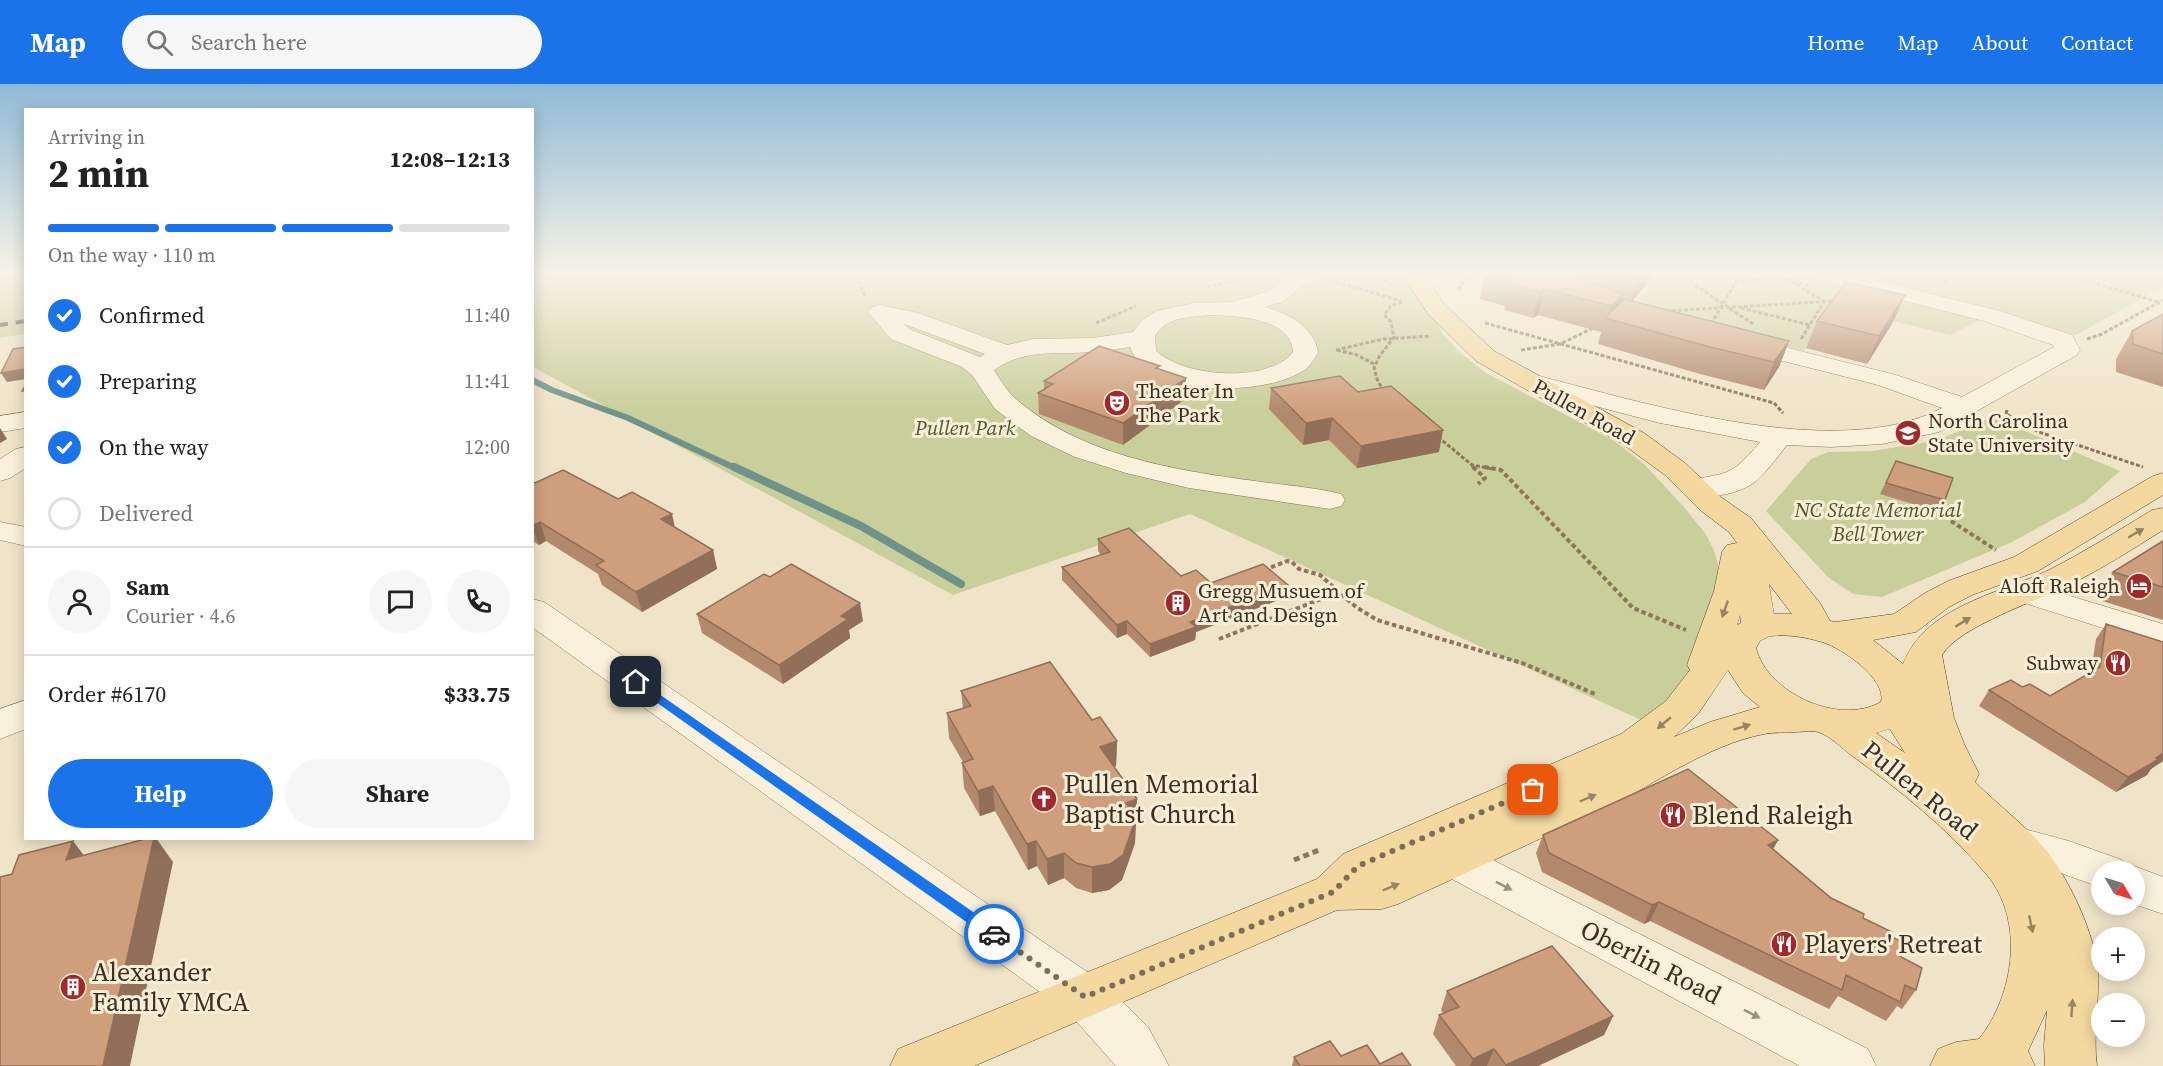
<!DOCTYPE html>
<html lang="en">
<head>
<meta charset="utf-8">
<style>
  :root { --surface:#fff; --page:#f6f6f6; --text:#222; --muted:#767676; --line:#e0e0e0; --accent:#1a73e8 }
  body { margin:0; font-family:"Source Serif 4",serif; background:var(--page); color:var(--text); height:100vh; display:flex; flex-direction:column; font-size:22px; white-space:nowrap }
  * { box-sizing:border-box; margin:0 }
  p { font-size:20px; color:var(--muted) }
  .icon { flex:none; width:33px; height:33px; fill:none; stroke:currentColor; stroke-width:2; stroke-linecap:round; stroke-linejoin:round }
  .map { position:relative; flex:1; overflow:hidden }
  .sheet { position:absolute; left:24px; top:24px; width:510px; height:732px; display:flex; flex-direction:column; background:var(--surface); border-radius:0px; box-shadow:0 3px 15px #0003 }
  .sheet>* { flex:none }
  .needle { width:39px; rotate:128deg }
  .fabs { position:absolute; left:2091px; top:777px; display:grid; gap:12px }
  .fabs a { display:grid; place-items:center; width:54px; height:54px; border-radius:50%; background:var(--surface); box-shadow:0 3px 15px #0003; font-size:30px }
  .pin { position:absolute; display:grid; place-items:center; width:51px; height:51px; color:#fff; margin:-26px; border-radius:12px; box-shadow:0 3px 9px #0006 }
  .courier { position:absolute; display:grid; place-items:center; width:60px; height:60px; margin:-30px; border:4px solid #1a73e8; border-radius:50%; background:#fff; color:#222; box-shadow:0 2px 8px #0007 }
  .head em { font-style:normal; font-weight:700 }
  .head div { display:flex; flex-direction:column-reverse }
  .head { display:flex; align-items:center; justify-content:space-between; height:102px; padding:0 24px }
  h1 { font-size:39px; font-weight:700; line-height:45px }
  .bar { display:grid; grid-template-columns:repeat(4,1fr); gap:9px 6px; align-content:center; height:72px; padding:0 24px }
  .bar i { height:8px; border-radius:4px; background:var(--line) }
  .bar .selected { background:var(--accent) }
  .bar p { grid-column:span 4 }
  .line { display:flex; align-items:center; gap:15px; padding:0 24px; border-top:2px solid var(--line) }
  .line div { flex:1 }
  .round { display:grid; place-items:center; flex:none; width:63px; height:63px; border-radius:32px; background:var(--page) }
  ol { padding:0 24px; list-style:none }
  li { display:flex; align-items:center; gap:18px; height:66px }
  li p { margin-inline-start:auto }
  li .icon { padding:6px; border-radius:50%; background:var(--accent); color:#fff; stroke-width:4 }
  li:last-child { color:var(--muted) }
  li i { width:33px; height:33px; border:3px solid var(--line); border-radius:50% }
  .action { display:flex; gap:12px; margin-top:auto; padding:12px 24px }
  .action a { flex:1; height:69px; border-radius:36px; background:var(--accent); color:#fff; font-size:24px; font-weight:700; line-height:69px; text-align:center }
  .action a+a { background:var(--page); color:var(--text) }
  header { display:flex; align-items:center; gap:36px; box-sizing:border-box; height:84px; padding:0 30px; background:var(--accent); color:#fff }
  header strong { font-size:28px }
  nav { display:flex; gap:33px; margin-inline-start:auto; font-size:21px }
  .search { width:420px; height:54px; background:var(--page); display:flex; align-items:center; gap:15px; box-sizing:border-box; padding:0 21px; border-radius:33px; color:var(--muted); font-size:22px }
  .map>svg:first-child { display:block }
</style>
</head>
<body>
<header>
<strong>Map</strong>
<div class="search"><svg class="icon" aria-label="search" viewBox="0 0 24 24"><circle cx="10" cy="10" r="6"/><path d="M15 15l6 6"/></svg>Search here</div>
<nav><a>Home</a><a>Map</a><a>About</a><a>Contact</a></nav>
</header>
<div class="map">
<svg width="2163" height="982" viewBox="0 0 2163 982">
  <rect width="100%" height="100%" fill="#f0e4c8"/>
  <path fill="#c9cf9b" d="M0 191H25V250L0 254Z
    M532 191H1409L1422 207 1442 249 1459 268 1486 289 1613 356 1644 380 1683 422 1705 449 1714 466 1722 496 1691 586 1673 612 1641 636 1190 430 953 511 533 283Z
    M1658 191H1838L1987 232 1950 251 1830 222 1804 267 1631 224Z
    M1864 191H2163V203L2076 251Z
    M1992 333 2120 387 2085 418 2012 458 1882 513 1853 510 1828 493 1766 427 1811 375 1828 368 1873 367 1938 356Z"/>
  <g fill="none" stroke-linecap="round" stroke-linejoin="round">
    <path stroke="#6f938a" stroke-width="6" d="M532 296 552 306 628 334 737 385"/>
    <path stroke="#6f938a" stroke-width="8" d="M734 383 861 442 961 500"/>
    <defs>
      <path id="minor" d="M1291 191H1321L1318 196 1304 201 1282 218 1264 223C1287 229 1315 242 1318 269 1315 274 1311 280 1307 284 1271 313 1147 315 1130 263 1118 265 1105 267 1093 268 1057 271 1025 264 994 286 1000 295 1007 308 1016 315 1080 371 1173 386 1255 397 1283 401 1313 403 1341 410L1345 416 1341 422 1330 425 1189 404 1126 389 1075 373 1031 352 995 325 972 291 962 283 891 255 868 228 872 223 880 221 918 229 1007 261 1033 255 1093 254 1133 248 1142 236 1157 227 1194 219 1232 218 1266 208ZM1212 231C1238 232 1291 234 1293 268 1268 300 1184 293 1156 267L1155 252C1166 232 1192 233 1212 231ZM904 240 985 270 980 273 909 245Z
        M1819 191H1854L2000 227 2072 251 2080 266 2077 271 1939 348 1882 360 1831 363 1787 361C1777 373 1768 387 1756 397 1739 411 1706 416 1684 410L1680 404 1684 398C1728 387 1728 396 1760 358L1660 339 1522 303 1518 298 1522 293 1531 290C1642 318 1837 380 1942 324L1878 301 1731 264 1728 259 1731 254 1740 252 1896 291 1962 313 2054 263 2053 261 1984 237 1822 196Z
        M26 328V344L0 348V332Z
        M26 363V384L10 394 0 397V375L16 365Z
        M0 438 26 443V462L0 456Z
        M2027 499 2163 540V563L2015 516 2010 509 2015 502Z
        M532 515 544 518 1102 898 1148 943 1169 982H1116L1068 928 532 543Z
        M26 616V645L0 655V625Z
        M2013 742 2069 757 2122 776 2126 785 2134 782 2163 793V830L2134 820V788H2102V804L2061 789 1998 771 1992 759 1998 747Z
        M1452 758 1467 763 1868 965 1876 982H1800L1437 787 1430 775 1437 763Z"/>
      <path id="major" d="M1402 191H1424L1445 221 1494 267 1644 349 1685 379 1722 414 1751 434 1820 519 1830 537 1836 538 1894 530 1925 509 1948 497 2014 473 2153 392 2163 389V411L2038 487 1972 511 1949 523 1916 548 1873 556 1903 580C1925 522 1999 510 2049 486 2084 468 2118 447 2152 426L2163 424V446C2133 465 2103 484 2071 500 2040 516 1959 542 1942 571L1954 634 1965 662 1979 690 1975 698C1997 720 2025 741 2045 765 2069 795 2096 851 2098 890 2099 921 2093 951 2097 982H2045L2044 962 2047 926 2028 967 2035 982H1930L1938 965 1956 958 1979 955C2014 911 2025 837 1987 791 1947 744 1901 707 1851 671 1842 664 1829 651 1818 648 1812 646 1802 648 1795 648 1785 649 1774 648 1764 650 1708 661 1658 698 1608 723 1538 756 1468 788 1398 820L1382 825 1337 826 974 982H890L898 965 1317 795 1343 770 1621 650 1666 617 1690 586 1687 581 1714 507 1722 468 1727 461 1737 459 1729 448 1700 426 1665 391 1624 361 1476 277 1429 231ZM1769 500 1792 530H1774ZM1740 531 1741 539 1737 541ZM1770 552C1788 550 1805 553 1822 558 1842 564 1887 595 1881 618 1839 642 1767 609 1756 564L1760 557ZM1728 586 1743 609 1760 623 1710 638 1674 653 1698 630ZM1890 645 1905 669 1876 649Z"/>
    </defs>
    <use href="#minor" stroke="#8d765c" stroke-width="1"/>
    <use href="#major" stroke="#5b4430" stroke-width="1"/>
    <path stroke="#8d765c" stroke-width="3" stroke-dasharray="4 2" stroke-linecap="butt" d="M860 191 859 197 865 212
      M1374 191 1393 201
      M1680 191 1753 240
      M1781 191 1824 217
      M1933 191 1948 199
      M2068 191 2158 218
      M2082 191 2092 196
      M1788 195 1809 202
      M1330 196 1401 217
      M1735 199 1781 191
      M1207 203 1264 191
      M1458 205 1466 194 1490 191
      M1741 224 1810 241
      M1666 227 1835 217
      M1096 239 1136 222
      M1485 239 1774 319 1783 329
      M1711 240 1740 191
      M1801 255 1824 218
      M2087 255 2102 250 2163 216
      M1336 266 1383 255 1431 252
      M1337 266 1357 271 1374 280
      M1521 266 1560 260 1593 244
      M1385 307 1378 298 1374 284 1379 273 1394 253 1391 238 1384 231 1391 221 1404 218
      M2007 326 2006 330 2039 348 2143 383
      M1438 353 1472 381 1493 385
      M1472 382 1475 385"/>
    <path stroke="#8d765c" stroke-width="4" stroke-dasharray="4.5 3" stroke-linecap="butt" d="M1473 383 1485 394 1478 400
      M1484 383 1501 386 1633 524 1686 546
      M1951 437 1996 466
      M1264 486 1287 477 1292 478 1299 485 1320 491 1356 523 1377 536 1522 579 1595 610
      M1219 555 1339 508"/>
    <path stroke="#8d765c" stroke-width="5" stroke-dasharray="6 4" stroke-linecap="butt" d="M1294 776 1319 766"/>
    <use href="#minor" fill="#faf1dc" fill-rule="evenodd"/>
    <use href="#major" fill="#f3d9a0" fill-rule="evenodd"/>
    <path stroke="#3d2e20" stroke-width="4" stroke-dasharray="8 8" stroke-linecap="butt" d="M0 241 26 237"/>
  </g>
  <path fill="#b2896c" d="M1485 191H1651L1648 199 1632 217 1789 257 1779 283 1764 306 1700 290 1598 260 1601 248 1538 231 1533 234 1504 226 1505 222 1480 215Z
    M1905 211 1893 238 1867 280 1806 264 1817 237Z
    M2163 230V303L2116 288V275L2132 247Z
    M1159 285 1185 315 1123 361 1039 330 1038 309 1044 305V297Z
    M1271 304 1358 308 1439 368 1357 384 1329 356 1303 361 1269 325Z
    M1896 377 1945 416 1939 428 1880 410Z
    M532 398 618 415 675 444 713 466 717 485 642 528 602 501 598 490 546 457 539 461 532 457Z
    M1098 455 1181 492 1211 499 1286 513 1196 548 1195 556 1150 573 1127 550 1117 554 1062 496V483L1101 471 1098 467Z
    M2163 457V536L2096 515 2113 488Z
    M697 530 863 537 849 546 850 554 783 600 702 549Z
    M2106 540 2163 558V677L2151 685 2147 691 2116 708 1979 622 1989 606 2022 603 2050 612 2091 588 2096 555Z
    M961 607 1092 636 1117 657 1116 682 1114 683 1137 715 1135 759 1122 796 1109 806 1092 809 1076 804 1064 794 1048 801 1037 782 1028 786 995 727 980 732 964 704 962 679 963 678 949 654 947 629 963 624Z
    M1543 751 1778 756 1773 765 1831 814 1890 852 1901 873 1916 906 1902 925 1897 922 1886 937 1838 912 1829 925 1650 837 1644 840 1542 788 1536 769Z
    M1447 907 1613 932 1604 951 1538 982H1456L1433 950 1439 931 1443 929 1441 926Z
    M1341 972 1380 980 1411 982H1292L1294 973Z"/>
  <path fill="#916f58" d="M1641 191H1651L1648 199 1630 220 1637 195Z
    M1544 205 1538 231 1533 234 1540 208Z
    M1624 210 1616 236 1608 235 1612 222Z
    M1905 211 1893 238 1867 280 1879 252Z
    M1789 257 1779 283 1764 306 1774 278Z
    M26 285V295L7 298 1 289Z
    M1186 294 1185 315 1123 361V339Z
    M1332 334 1329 356 1303 361 1306 339Z
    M0 344 7 355 0 359Z
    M1443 346 1439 368 1357 384 1361 362Z
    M672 430 676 448 661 435Z
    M540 438 546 457 539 461 532 442Z
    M713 466 717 485 642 528 636 508Z
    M1288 501 1286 513 1196 548 1195 556 1150 573V560L1190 538Z
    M860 519 863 537 849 546 850 554 783 600 779 581 841 532Z
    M1127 537V550L1117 554V541Z
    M1117 657 1116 682 1100 688V663Z
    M2163 669V677L2151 685 2147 691 2116 708 2128 693Z
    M993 702 995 727 980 732 978 707Z
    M1137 715 1135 759 1122 796 1109 806 1092 809V783L1126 719Z
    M154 754H156L173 778 130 982H103Z
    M1778 756 1768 775V761Z
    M73 757 92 782 66 776Z
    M1036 757 1037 782 1028 786 1027 760Z
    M1064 769V794L1048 801 1047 775Z
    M1659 818 1650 837 1644 840 1652 821Z
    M1613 932 1604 951 1538 982H1505L1506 981Z
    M1494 965 1487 982H1470L1473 975Z"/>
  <path fill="#cf9f7d" stroke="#916f58" stroke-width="1.5" d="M1488 191H1571L1624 210 1612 222 1544 205 1540 208 1510 200 1514 197Z
    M1626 191H1641L1637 195Z
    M1846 198 1905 211 1879 252 1817 237Z
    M1624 215 1789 257 1774 278 1710 263 1605 234Z
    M2163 230V270L2133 260 2132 247Z
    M1099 262 1160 282 1156 284 1186 294 1123 339 1038 309 1053 300 1044 297Z
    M26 263V285L1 289 13 265Z
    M1340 292 1358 308 1391 302 1443 346 1361 362 1332 334 1306 339 1271 304Z
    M26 300V307H22Z
    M1896 377 1953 394 1945 416 1886 399Z
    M563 386 618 415 632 408 672 430 661 435 713 466 636 508 596 481 604 477 540 438 532 442V398L535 399Z
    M1129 444 1181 492 1196 486 1211 499 1263 480 1288 501 1190 538 1196 543 1150 560 1127 537 1117 541 1062 483 1110 468 1098 455Z
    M2163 457V503L2113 488Z
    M791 480 860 519 841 532 848 535 779 581 697 530 764 490 770 493Z
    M2106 540 2163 558V669L2156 674 2159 675 2128 693 1989 606 2011 596 2022 603 2030 600 2050 612 2100 583Z
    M1050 578 1092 636 1100 633 1117 657 1100 663 1137 715 1126 719 1136 734 1123 771 1110 780 1092 783 1076 779 1064 769 1047 775 1036 757 1027 760 993 702 978 707 962 679 973 675 947 629 971 622 961 607Z
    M1688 685 1778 756 1768 761 1831 814 1864 830 1863 834 1892 848 1890 852 1906 860 1901 873 1922 884 1916 906 1905 901 1900 918 1846 891 1842 906 1659 818 1652 821 1549 769 1543 751Z
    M149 754H154L103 982H0V793L12 790 19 771 73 757 66 776Z
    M1552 862 1613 932 1506 981 1494 965 1473 975 1439 931 1459 923 1447 907Z
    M1330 957 1341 972 1367 961 1380 980 1402 969 1411 982H1300L1294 973Z"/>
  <defs><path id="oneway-solid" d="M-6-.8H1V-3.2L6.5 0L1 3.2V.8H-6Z" transform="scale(1.5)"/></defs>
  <g fill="#988460">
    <use href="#oneway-solid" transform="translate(2136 449) rotate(-30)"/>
    <use href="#oneway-solid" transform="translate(1725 525) rotate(109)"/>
    <use href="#oneway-solid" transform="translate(1963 538) rotate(-31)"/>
    <use href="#oneway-solid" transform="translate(1664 639) rotate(140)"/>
    <use href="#oneway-solid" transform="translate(1742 643) rotate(-17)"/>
    <use href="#oneway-solid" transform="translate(1588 714) rotate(-23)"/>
    <use href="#oneway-solid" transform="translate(1391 803) rotate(-23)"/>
    <use href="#oneway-solid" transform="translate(2031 840) rotate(78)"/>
    <use href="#oneway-solid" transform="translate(2072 924) rotate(-86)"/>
  </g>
  <g fill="#9c907e">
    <use href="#oneway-solid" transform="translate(1504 802) rotate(27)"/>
    <use href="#oneway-solid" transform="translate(1752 930) rotate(27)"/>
  </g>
  <linearGradient id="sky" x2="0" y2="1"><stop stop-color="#8fbad6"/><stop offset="0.58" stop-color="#f8f3e6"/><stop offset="1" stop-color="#f8f3e6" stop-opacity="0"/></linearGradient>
  <rect width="2163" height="328" fill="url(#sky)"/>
  <path fill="#1a73e8" d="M636 594 999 846 1001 850 999 854H989L632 601V595Z"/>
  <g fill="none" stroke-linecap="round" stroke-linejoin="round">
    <path stroke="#7c6e5b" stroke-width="6" stroke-dasharray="0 10.8" d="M994 850 1085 913 1333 808 1358 782 1533 706"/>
  </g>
  <defs>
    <symbol id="theatre-disc" viewBox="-11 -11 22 22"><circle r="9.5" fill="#9e2a2b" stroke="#f7eed8"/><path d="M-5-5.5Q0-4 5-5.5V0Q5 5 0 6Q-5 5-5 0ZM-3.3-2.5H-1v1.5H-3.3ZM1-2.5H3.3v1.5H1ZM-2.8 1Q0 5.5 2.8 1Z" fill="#fff"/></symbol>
    <symbol id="university-disc" viewBox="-11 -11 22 22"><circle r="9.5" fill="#9e2a2b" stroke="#f7eed8"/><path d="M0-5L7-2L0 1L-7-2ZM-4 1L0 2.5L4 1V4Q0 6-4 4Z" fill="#fff"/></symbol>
    <symbol id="hotel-disc" viewBox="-11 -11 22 22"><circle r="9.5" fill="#9e2a2b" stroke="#f7eed8"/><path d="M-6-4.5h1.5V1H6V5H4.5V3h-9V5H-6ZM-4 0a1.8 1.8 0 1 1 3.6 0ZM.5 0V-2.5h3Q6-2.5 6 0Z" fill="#fff"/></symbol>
    <symbol id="building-disc" viewBox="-11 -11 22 22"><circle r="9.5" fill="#9e2a2b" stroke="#f7eed8"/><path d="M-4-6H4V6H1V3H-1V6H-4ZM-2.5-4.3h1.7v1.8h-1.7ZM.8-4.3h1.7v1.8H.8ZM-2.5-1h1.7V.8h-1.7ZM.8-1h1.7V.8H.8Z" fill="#fff"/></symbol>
    <symbol id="restaurant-disc" viewBox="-11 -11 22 22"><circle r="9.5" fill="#9e2a2b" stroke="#f7eed8"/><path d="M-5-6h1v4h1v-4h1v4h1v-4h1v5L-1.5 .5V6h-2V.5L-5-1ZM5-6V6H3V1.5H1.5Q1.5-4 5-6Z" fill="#fff"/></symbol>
    <symbol id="church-disc" viewBox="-11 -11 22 22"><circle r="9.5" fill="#9e2a2b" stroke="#f7eed8"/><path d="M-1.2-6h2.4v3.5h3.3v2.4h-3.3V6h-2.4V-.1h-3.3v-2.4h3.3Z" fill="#fff"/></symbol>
  </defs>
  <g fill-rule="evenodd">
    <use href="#theatre-disc" x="1102" y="304" width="30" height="30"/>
    <use href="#university-disc" x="1893" y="334" width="30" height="30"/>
    <use href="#hotel-disc" x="2124" y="487" width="30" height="30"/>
    <use href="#building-disc" x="1163" y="504" width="30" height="30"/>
    <use href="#restaurant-disc" x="2103" y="564" width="30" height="30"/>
    <use href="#church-disc" x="1029" y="700" width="30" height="30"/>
    <use href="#restaurant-disc" x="1658" y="716" width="30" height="30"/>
    <use href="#restaurant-disc" x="1769" y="845" width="30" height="30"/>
    <use href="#building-disc" x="58" y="888" width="30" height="30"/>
  </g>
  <g text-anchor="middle" stroke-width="6" stroke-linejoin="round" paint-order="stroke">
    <g font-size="21" fill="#3d2e20" stroke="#f7eed8" text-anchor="start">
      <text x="1136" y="314">Theater In<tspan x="1136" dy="24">The Park</tspan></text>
      <text x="1928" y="344">North Carolina<tspan x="1928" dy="24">State University</tspan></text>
      <text x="2120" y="509" text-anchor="end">Aloft Raleigh</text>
      <text x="1198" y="514">Gregg Musuem of<tspan x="1198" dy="24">Art and Design</tspan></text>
      <text x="2098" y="586" text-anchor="end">Subway</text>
    </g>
    <g font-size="21" fill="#3d2e20" stroke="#f7eed8">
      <text transform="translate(1584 328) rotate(29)" y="7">Pullen Road</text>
    </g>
    <g font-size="21" font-style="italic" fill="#4d5a26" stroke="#f7eed8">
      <text x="965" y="351">Pullen Park</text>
      <text x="1878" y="433">NC State Memorial<tspan x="1878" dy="24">Bell Tower</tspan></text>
    </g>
    <g font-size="26" fill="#3d2e20" stroke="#f7eed8" text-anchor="start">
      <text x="1064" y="709">Pullen Memorial<tspan x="1064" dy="30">Baptist Church</tspan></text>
      <text x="1692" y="740">Blend Raleigh</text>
      <text x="1804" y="869">Players' Retreat</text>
      <text x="92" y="897">Alexander<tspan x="92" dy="30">Family YMCA</tspan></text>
    </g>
    <g font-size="26" fill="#3d2e20" stroke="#f7eed8">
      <text transform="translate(1920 706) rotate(39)" y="9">Pullen Road</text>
      <text transform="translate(1651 878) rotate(27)" y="9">Oberlin Road</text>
    </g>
  </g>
</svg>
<div class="fabs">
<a><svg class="needle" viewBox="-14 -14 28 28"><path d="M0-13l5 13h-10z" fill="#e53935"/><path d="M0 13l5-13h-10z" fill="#767676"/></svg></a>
<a>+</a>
<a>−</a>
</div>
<div class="pin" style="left:1533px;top:706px;background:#ea580c"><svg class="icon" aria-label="bag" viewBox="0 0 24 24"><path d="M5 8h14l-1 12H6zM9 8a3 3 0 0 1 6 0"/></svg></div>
<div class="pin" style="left:636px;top:598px;background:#1f2937"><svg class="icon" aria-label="home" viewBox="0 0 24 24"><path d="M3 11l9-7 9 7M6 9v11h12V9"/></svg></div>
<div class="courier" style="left:994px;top:850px"><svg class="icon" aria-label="car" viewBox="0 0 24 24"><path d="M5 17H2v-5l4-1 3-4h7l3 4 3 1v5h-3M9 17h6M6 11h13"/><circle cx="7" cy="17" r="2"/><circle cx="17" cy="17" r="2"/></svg></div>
<section class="sheet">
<div class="head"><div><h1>2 min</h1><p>Arriving in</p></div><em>12:08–12:13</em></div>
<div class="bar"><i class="selected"></i><i class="selected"></i><i class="selected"></i><i></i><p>On the way · 110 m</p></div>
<ol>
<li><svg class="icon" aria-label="check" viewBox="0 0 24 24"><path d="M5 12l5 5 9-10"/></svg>Confirmed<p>11:40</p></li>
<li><svg class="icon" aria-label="check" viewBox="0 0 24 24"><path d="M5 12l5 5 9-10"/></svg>Preparing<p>11:41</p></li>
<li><svg class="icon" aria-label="check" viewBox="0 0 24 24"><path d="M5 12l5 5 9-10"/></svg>On the way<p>12:00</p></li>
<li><i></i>Delivered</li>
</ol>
<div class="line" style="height:108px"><a class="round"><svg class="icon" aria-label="person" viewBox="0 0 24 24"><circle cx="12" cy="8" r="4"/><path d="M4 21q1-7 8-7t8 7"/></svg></a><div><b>Sam</b><p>Courier · 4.6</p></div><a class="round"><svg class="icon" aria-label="chat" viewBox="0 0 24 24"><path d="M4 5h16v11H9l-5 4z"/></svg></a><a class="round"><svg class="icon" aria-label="phone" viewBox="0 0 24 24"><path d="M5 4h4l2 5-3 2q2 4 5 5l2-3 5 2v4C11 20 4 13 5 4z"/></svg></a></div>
<div class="line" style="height:78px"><div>Order #6170</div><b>$33.75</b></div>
<div class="action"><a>Help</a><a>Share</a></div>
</section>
</div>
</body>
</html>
